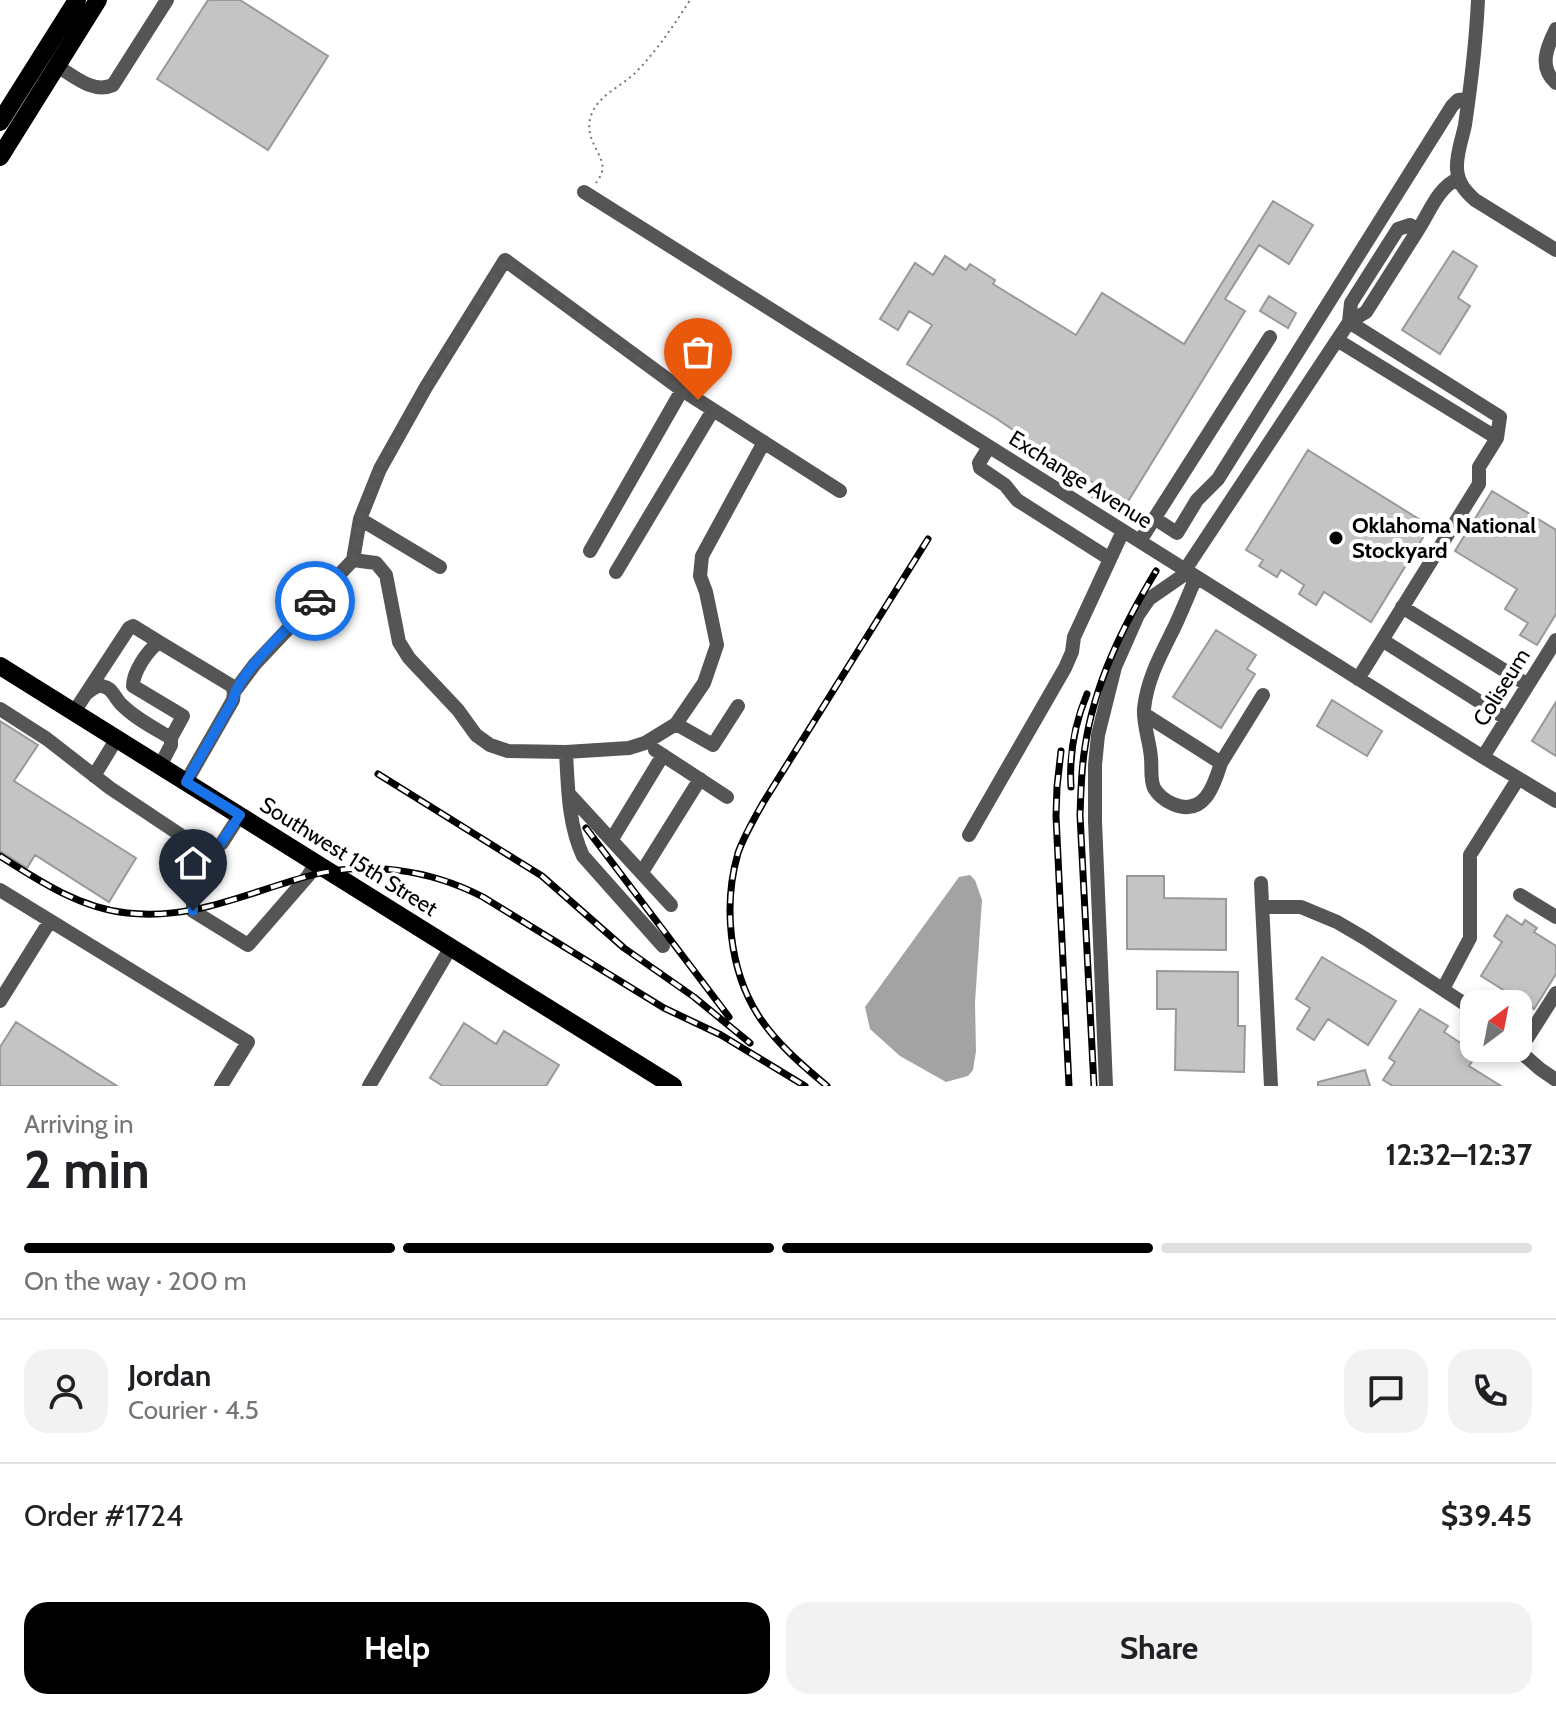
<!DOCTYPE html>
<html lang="en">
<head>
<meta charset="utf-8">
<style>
  :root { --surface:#fff; --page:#f2f2f2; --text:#202124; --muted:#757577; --line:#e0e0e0; --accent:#000 }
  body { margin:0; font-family:Cabin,sans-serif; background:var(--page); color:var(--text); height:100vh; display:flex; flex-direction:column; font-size:30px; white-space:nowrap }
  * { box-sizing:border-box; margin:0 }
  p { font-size:26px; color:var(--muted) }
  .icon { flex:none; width:44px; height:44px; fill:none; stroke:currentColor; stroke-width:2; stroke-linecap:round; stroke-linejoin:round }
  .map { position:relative; height:1086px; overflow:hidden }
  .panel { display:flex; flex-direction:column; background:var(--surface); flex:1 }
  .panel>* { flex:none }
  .needle { width:52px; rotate:32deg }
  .fabs { position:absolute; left:1460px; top:990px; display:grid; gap:16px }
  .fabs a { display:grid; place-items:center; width:72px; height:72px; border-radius:16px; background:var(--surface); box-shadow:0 4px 12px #0003; font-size:40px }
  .pin { position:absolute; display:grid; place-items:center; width:68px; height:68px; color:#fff; margin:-82px -34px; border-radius:50% 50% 50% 0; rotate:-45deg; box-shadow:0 0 8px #0007 }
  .pin .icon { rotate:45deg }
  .courier { position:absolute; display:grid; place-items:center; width:80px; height:80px; margin:-40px; border:6px solid #1a73e8; border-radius:50%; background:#fff; color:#222; box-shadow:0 2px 10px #0007 }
  .overview em { font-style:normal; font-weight:700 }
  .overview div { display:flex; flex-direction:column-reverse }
  .overview { display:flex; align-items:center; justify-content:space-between; height:136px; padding:0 24px }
  h1 { font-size:52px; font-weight:700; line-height:60px }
  .bar { display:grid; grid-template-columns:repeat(4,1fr); gap:12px 8px; align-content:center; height:96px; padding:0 24px }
  .bar i { height:10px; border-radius:6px; background:var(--line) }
  .bar .active { background:var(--accent) }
  .bar p { grid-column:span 4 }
  .line { display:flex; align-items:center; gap:20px; padding:0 24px; border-top:2px solid var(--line) }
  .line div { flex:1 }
  .round { display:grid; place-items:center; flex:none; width:84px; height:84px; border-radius:24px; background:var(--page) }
  .action { display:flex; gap:16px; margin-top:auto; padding:16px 24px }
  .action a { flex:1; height:92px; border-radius:24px; background:var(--accent); color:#fff; font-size:32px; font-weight:700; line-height:92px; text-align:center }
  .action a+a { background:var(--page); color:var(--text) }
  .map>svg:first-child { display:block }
</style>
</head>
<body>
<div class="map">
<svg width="1556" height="1086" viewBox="0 0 1556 1086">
  <rect width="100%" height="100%" fill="#fff"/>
  <path fill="#a3a3a3" d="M970 875 975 880 982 900 975 1002 976 1051 973 1070 968 1076 946 1082 900 1056 870 1029 865 1007 959 877Z"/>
  <path fill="#c4c4c4" stroke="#999" stroke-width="2" d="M208 0H240L328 56 268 150 157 79Z
    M1273 201 1313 225 1289 264 1259 245 1225 299 1245 311 1127 503 1112 493 1105 505 1090 496 1097 485 1015 433 1016 432 997 419 907 364 932 325 909 311 898 330 880 319 915 263 933 275 945 256 966 270 970 264 995 280 993 284 1076 335 1102 293 1184 344Z
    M1453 251 1477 266 1458 298 1470 306 1440 354 1402 330Z
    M1269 296 1296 313 1288 328 1260 311Z
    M1308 450 1430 526 1371 622 1324 592 1316 605 1299 594 1304 585 1281 570 1277 577 1259 566 1263 560 1246 550Z
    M1492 491 1556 530V614L1537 645 1520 635 1528 623 1505 609 1517 589 1455 551Z
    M1216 630 1256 655 1247 669 1255 674 1221 728 1173 697Z
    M1332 700 1382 731 1367 756 1317 726Z
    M1556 702V756L1532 741Z
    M0 721 38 745 14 781 136 858 109 902 35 855 27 868 0 851Z
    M1127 876H1164V898L1226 899V950L1127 949Z
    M1507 915 1522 925 1525 920 1537 928 1534 932 1556 946V974L1534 1009 1481 976 1502 942 1494 936Z
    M1322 957 1396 1001 1368 1045 1328 1019 1314 1040 1297 1029 1310 1008 1296 999Z
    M1157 971 1238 972V1026H1245L1244 1072 1175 1070 1176 1009H1157Z
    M1420 1009 1448 1026 1444 1032 1477 1054 1469 1066 1501 1086H1393L1383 1080 1395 1062 1389 1058Z
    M16 1022 117 1086H0V1047Z
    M464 1023 496 1044 504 1031 559 1065 546 1086H443L430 1078Z
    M1365 1070 1370 1086H1318V1082Z"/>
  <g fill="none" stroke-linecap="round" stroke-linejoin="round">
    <path stroke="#777" stroke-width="2" stroke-dasharray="2 4" stroke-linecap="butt" d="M596 183C598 180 601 176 602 172 607 155 581 140 592 113 600 94 624 85 637 71 658 49 674 25 690 0"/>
    <path stroke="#555" stroke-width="14" d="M1478 0C1476 42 1471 84 1465 125 1462 140 1456 154 1457 169 1458 183 1465 191 1475 200L1556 250
      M1556 29C1547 47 1538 67 1556 83
      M57 66C74 76 93 94 113 85L167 0
      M584 192 1483 757 1556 801
      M1337 340 1497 438
      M989 447 979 463 980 468 1005 485 1017 500 1110 559
      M1154 518 1177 533 1197 500 1218 479 1452 106 1458 100 1468 99
      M360 519 440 567
      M1140 541 1270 337
      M590 551 682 390
      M353 560 376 563 386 575 399 642 409 658 458 710 476 735 490 745 508 751 566 752 629 748 645 743 676 724 704 683 717 645 706 592 700 576 702 556 764 442
      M1185 570 1349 322 1351 303 1398 229 1410 225 1418 230C1429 213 1439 186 1458 179
      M616 572 713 410
      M1402 607 1528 685
      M1382 640 1507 719
      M1358 679 1479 484V467L1497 438 1500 417 1349 322 1366 312 1418 230
      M234 692 255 664 353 560 360 519 380 469 426 387 505 260 682 390 840 491
      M87 693C93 689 97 684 105 687 113 689 116 700 122 705 136 719 154 728 171 738V745L160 766
      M0 709 47 739 110 788 185 838 207 849 212 850 222 843 240 815
      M74 712 129 628 133 626 159 642
      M1144 714 1221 763C1214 786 1204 817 1173 804 1166 801 1158 795 1154 788 1150 779 1152 768 1151 758 1150 742 1143 725 1144 709 1147 679 1161 654 1174 628 1182 611 1189 594 1196 577
      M676 724 713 745 738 706
      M171 738 183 716 133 686C133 672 147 651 159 642L232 686 234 692 233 700 186 782
      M655 750 727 797
      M566 752C568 787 568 824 583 856L663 946
      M1483 757 1556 640
      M1221 763 1263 695
      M94 776 117 738
      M569 794 671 905
      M969 835 1065 668 1072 652 1074 637 1123 531
      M612 839 663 755
      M207 849 193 886V911L248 945 308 876 316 863
      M642 872 700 779
      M1261 883 1271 1086
      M0 890 248 1042 221 1086
      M1520 895 1556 917
      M1262 907H1301L1337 922 1366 939 1474 1010
      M1443 989 1470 938V855L1518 779
      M0 1001 50 921
      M1518 1046 1528 1037 1556 993
      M1516 1048 1540 1069 1556 1080
      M369 1086 451 947
      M1106 1086 1095 821V765L1098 735 1115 667 1138 615 1149 599 1188 572"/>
    <path stroke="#000" stroke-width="18" d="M0 122 77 0
      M0 157 98 0
      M0 666 673 1086"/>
    <defs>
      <path id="rail" d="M1061 751 1057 787 1056 816 1069 1086
        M378 774 542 876 624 948 694 997 750 1043
        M1071 787C1069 754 1074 725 1087 694
        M586 828 729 1017
        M0 856C39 881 80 908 127 913 193 920 244 894 305 877 365 860 429 869 483 897L664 1008 721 1035 805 1086
        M827 1086C802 1065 776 1043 758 1015 729 969 723 905 738 853 744 836 754 819 763 803L928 539
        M1094 1086 1080 815C1081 792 1081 770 1085 747 1094 684 1123 626 1156 571"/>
    </defs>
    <use href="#rail" stroke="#000" stroke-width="7"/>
    <use href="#rail" stroke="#fff" stroke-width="4" stroke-dasharray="12" stroke-linecap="butt"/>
  </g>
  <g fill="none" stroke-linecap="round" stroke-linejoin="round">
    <path stroke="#595959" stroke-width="8" stroke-dasharray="0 14.4" d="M315 601 353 560 360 519 380 469 426 387 505 260 632 355 698 400"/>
    <path stroke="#1a73e8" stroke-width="10" d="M193 911V886L207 849 212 850 218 847 240 815 186 782 233 700C237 674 294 622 315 601"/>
  </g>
  <circle fill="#000" stroke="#fff" stroke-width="3" cx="1336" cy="538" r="8"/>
  <g text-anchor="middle" stroke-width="8" stroke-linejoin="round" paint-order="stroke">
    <g font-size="22" fill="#000" stroke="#fff">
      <text transform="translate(1081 479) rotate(32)" y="8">Exchange Avenue</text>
      <text transform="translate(1501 687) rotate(-58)" y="8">Coliseum</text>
      <text transform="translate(349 856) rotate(32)" y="8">Southwest 15th Street</text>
    </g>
    <g font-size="22" font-weight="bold" fill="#000" stroke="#fff" text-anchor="start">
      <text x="1352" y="533">Oklahoma National<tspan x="1352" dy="25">Stockyard</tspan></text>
    </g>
  </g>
</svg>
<div class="fabs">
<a><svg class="needle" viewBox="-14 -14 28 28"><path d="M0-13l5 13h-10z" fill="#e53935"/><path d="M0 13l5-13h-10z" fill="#757577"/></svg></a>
</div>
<div class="pin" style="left:698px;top:400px;background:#ea580c"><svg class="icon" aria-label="bag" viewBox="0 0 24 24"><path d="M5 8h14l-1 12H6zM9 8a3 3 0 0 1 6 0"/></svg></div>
<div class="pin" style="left:193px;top:911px;background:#1f2937"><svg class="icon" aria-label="home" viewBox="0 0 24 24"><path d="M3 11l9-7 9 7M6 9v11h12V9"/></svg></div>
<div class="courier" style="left:315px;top:601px"><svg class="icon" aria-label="car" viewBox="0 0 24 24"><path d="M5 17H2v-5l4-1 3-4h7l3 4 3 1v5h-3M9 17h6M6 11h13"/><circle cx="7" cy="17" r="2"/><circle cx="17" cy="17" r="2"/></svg></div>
</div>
<section class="panel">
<div class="overview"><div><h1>2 min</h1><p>Arriving in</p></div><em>12:32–12:37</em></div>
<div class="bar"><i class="active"></i><i class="active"></i><i class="active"></i><i></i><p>On the way · 200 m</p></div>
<div class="line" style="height:144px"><a class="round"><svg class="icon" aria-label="person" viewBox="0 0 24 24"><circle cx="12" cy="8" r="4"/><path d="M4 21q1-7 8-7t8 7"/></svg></a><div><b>Jordan</b><p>Courier · 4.5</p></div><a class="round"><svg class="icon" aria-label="chat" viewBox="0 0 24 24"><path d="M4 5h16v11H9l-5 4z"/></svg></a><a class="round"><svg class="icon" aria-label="phone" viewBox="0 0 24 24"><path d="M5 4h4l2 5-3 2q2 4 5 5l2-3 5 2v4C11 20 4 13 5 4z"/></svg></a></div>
<div class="line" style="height:104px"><div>Order #1724</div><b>$39.45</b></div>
<div class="action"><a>Help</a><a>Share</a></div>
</section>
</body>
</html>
